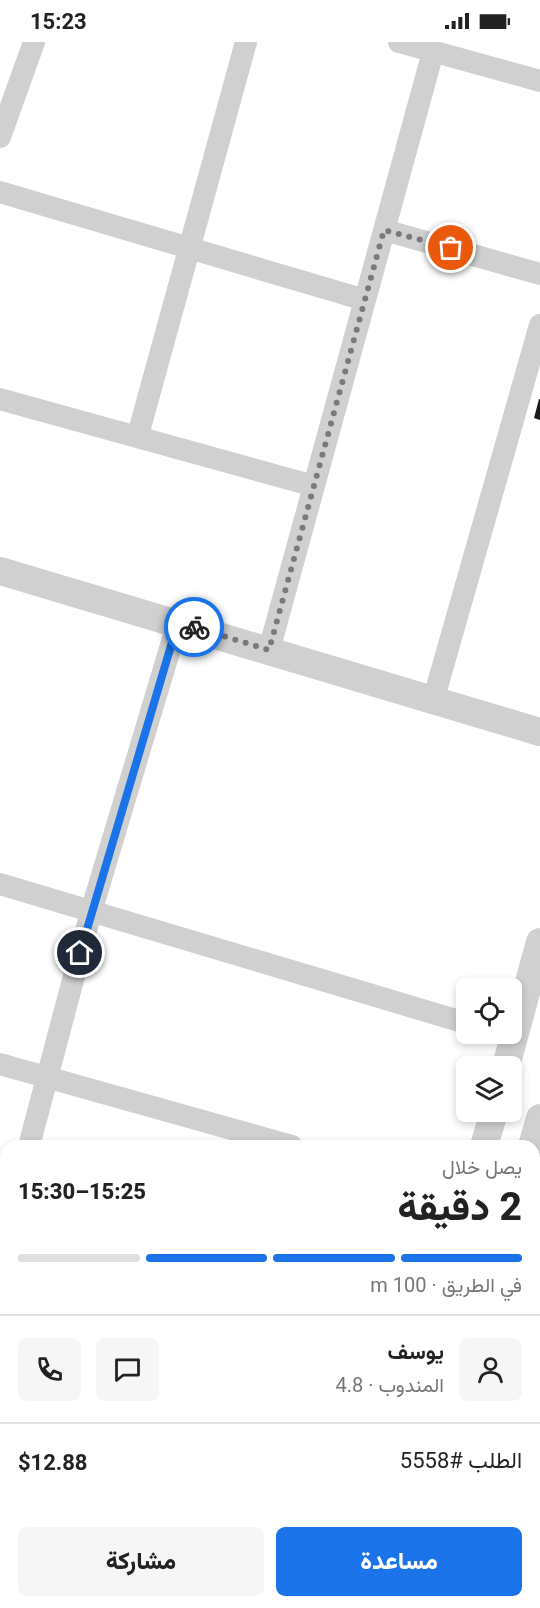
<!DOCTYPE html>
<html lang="ar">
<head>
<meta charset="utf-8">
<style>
  :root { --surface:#fff; --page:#f6f6f6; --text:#222; --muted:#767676; --line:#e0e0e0; --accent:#1a73e8 }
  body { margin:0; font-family:Roboto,Vazirmatn,sans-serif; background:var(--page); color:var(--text); direction:rtl; height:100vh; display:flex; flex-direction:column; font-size:22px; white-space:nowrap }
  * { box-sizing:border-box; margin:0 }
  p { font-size:20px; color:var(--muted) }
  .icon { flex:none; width:33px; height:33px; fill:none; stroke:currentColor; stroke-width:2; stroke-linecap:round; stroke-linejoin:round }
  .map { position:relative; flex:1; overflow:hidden; direction:ltr }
  .panel { position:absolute; left:0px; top:1098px; width:540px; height:468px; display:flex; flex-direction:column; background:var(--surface); border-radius:18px 18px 0 0; box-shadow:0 3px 9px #0003; direction:rtl }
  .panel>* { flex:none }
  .controls { position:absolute; left:456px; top:936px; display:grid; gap:12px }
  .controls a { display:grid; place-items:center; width:66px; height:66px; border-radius:9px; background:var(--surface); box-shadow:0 3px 9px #0003; font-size:30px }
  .pin { position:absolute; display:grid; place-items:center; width:51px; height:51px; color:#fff; margin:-26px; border:3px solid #fff; border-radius:50%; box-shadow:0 2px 6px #0007 }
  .courier { position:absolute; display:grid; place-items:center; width:60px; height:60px; margin:-30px; border:4px solid #1a73e8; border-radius:50%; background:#fff; color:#222; box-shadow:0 2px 8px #0007 }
  .summary em { font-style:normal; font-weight:800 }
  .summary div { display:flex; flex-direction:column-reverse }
  .summary { display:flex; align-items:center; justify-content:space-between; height:102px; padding:0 18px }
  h1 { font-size:39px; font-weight:800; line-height:45px }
  .bar { display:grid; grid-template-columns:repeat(4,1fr); gap:9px 6px; align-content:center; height:72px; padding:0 18px }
  .bar i { height:8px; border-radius:4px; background:var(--line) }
  .bar .selected { background:var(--accent) }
  .bar p { grid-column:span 4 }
  .line { display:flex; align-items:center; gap:15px; padding:0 18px; border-top:2px solid var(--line) }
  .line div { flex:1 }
  .round { display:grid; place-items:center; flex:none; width:63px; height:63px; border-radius:9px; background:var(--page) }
  .action { display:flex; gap:12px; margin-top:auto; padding:12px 18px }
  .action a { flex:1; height:69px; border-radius:9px; background:var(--accent); color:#fff; font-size:24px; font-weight:800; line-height:69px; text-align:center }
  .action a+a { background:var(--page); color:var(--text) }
  .status { display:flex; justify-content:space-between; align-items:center; height:42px; padding:0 30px; background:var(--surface); direction:ltr }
  .status svg { height:16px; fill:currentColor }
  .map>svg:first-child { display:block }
</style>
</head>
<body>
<div class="status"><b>15:23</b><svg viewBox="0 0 49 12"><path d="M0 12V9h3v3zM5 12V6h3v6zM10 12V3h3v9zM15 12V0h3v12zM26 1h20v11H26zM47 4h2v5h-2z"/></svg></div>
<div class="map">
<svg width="540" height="1566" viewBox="0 0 540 1566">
  <rect width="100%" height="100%" fill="#fff"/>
  <path fill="#1a1a1a" d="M539 357H540V378L534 376Z
    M540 1232V1253L534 1250Z
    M534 1276 540 1278V1336L534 1334Z
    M534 1401 540 1403V1418L534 1433Z
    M534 1505 540 1507V1559L534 1557Z
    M266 1560H298L295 1566H263Z"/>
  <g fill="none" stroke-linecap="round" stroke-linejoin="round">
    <path stroke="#d0d0d0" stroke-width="22" d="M399 0 540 39
      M0 95 34 0
      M0 150 365 258
      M384 188 540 232
      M0 357 314 444
      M138 393 246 0
      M269 608 433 10
      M433 659 540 283
      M0 842 466 981
      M0 1022 292 1104
      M29 1104 91 870 178 580
      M0 1211 6 1189
      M0 1434 6 1436
      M534 1469 540 1471"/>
    <path stroke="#d0d0d0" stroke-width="28" d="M0 529 540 690
      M506 1024 540 900
      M484 1104 494 1070
      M532 1104 540 1076
      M358 1566 360 1560
      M407 1566 408 1560"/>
  </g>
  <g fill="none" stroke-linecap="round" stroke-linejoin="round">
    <path stroke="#7a7a7a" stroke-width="6" stroke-dasharray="0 10.8" d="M194 585 269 608 384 188 451 206"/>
    <path stroke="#1a73e8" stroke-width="8" d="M80 911 178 580 194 585"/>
  </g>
</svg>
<div class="controls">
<a><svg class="icon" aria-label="locate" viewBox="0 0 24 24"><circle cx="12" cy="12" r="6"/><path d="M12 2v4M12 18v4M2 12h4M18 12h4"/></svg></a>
<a><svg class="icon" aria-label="layers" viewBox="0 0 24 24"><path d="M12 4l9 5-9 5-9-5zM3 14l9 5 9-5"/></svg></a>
</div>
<div class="pin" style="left:451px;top:206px;background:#ea580c"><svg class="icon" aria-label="bag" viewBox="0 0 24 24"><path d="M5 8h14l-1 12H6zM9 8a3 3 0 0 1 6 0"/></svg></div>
<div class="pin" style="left:80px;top:911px;background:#1f2937"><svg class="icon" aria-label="home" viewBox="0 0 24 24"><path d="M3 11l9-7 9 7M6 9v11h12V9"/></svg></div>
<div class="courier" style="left:194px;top:585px"><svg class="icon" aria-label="bike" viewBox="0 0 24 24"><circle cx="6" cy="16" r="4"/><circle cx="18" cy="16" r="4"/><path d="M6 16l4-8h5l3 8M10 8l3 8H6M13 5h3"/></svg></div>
<section class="panel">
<div class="summary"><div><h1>2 دقيقة</h1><p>يصل خلال</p></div><em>15:25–15:30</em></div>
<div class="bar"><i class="selected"></i><i class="selected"></i><i class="selected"></i><i></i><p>في الطريق · 100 m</p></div>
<div class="line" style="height:108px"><a class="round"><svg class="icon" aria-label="person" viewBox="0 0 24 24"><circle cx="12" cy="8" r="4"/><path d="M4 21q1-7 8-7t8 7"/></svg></a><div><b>يوسف</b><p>المندوب · 4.8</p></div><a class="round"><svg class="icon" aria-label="chat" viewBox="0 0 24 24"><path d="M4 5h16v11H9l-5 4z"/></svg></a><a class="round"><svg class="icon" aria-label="phone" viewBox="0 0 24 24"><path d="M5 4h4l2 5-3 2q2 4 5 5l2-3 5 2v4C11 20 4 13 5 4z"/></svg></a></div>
<div class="line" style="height:78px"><div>الطلب #5558</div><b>$12.88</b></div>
<div class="action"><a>مساعدة</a><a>مشاركة</a></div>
</section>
</div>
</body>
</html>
